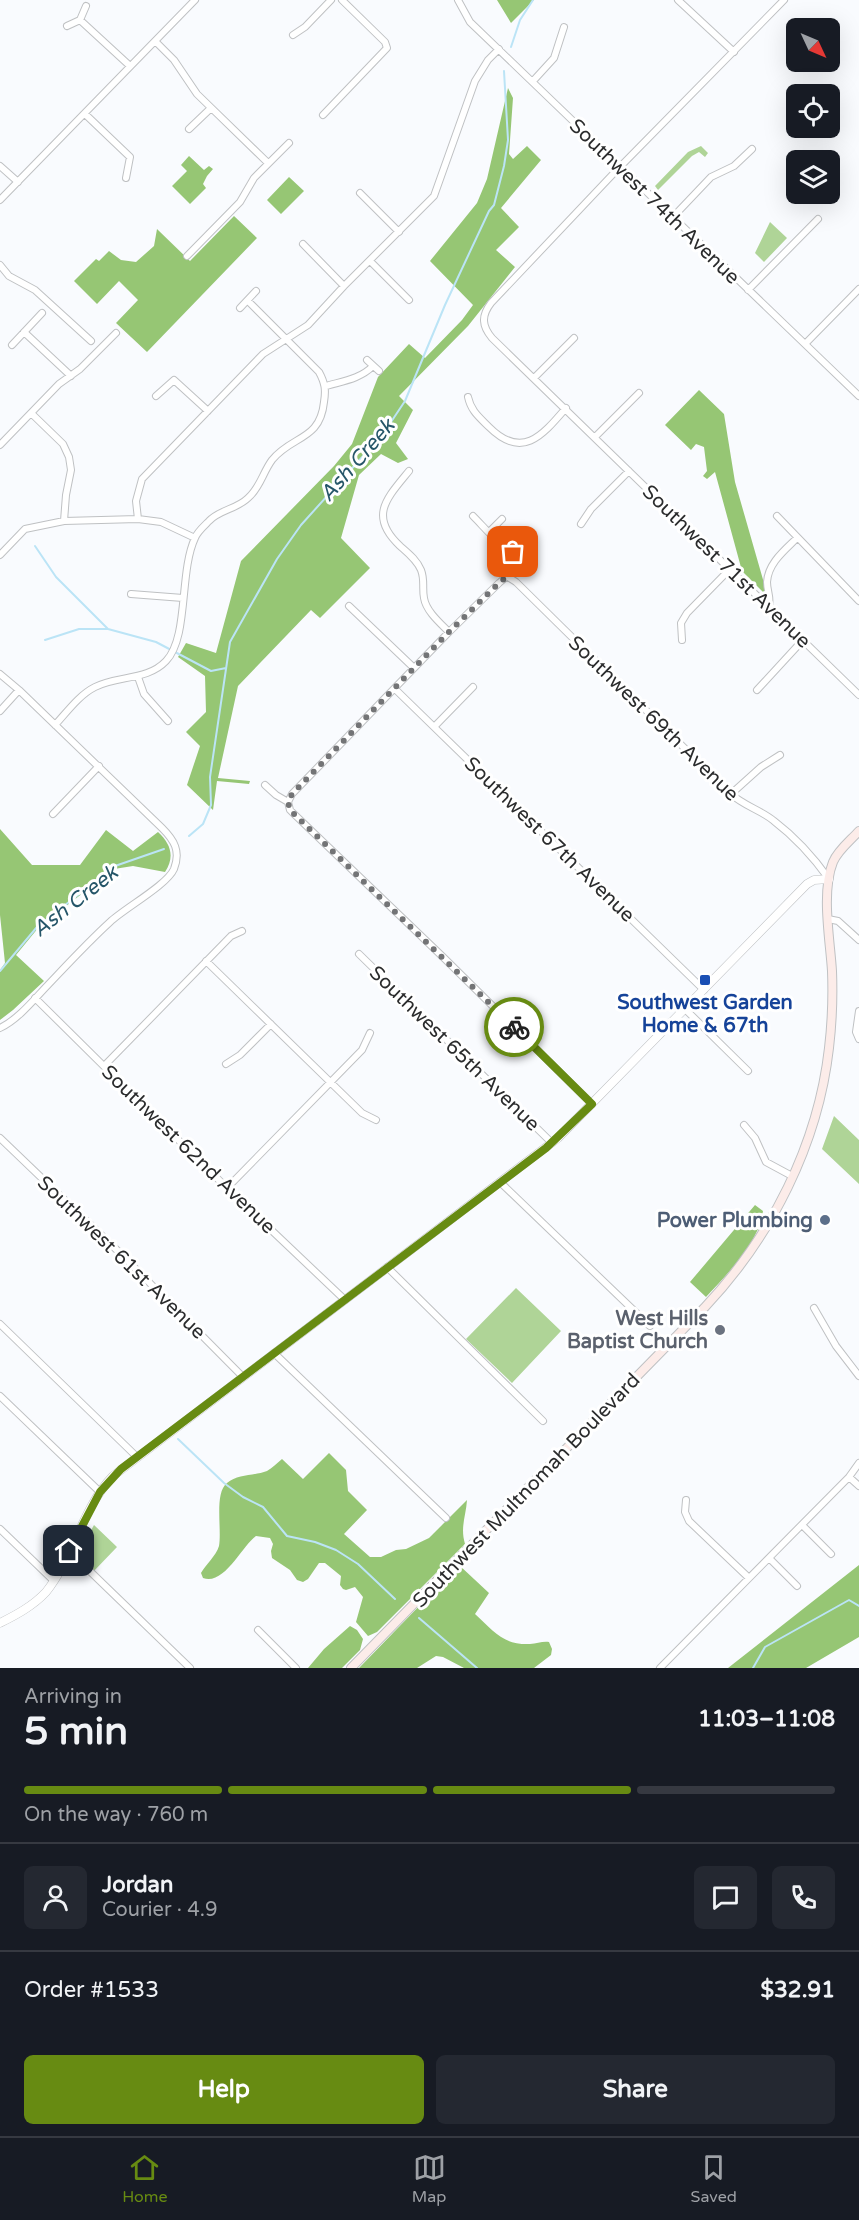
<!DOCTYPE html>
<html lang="en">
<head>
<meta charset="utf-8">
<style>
  :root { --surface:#171b24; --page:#242831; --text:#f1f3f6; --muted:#9ea1a6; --line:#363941; --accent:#678b12 }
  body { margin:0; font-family:"Varela Round",sans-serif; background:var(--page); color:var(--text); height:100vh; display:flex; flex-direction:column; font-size:22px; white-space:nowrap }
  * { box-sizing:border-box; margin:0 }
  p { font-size:20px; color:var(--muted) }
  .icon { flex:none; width:33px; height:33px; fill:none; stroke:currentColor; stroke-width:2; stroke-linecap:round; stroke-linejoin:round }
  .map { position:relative; height:1668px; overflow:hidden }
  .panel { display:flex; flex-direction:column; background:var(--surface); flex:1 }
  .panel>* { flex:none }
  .needle { width:39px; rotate:134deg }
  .tools { position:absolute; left:786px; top:18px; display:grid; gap:12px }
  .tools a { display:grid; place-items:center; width:54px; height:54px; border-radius:9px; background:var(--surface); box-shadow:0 6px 24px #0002; font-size:30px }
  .pin { position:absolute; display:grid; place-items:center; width:51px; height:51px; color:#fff; margin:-26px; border-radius:12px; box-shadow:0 3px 9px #0006 }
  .courier { position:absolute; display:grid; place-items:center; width:60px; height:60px; margin:-30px; border:4px solid #678b12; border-radius:50%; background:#fff; color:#222; box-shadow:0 2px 8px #0007 }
  .overview em { font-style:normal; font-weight:800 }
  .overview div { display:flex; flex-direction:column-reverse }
  .overview { display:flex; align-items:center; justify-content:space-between; height:102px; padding:0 24px }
  h1 { font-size:39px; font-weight:800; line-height:45px }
  .bar { display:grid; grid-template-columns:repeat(4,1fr); gap:9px 6px; align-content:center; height:72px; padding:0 24px }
  .bar i { height:8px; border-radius:4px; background:var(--line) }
  .bar .current { background:var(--accent) }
  .bar p { grid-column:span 4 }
  .line { display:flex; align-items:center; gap:15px; padding:0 24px; border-top:2px solid var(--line) }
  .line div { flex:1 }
  .round { display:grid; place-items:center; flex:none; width:63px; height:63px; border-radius:9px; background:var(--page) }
  .action { display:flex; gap:12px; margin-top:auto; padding:12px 24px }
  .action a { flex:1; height:69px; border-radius:9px; background:var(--accent); color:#fff; font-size:24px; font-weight:800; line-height:69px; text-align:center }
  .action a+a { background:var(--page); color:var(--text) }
  .tabs { display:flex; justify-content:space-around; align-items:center; height:84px; border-top:2px solid var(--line); background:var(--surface); font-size:16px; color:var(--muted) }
  .tabs a { display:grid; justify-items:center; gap:3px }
  .tabs .current { color:var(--accent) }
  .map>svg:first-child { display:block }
</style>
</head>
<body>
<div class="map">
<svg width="859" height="1668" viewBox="0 0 859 1668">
  <rect width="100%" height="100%" fill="#f9fbfe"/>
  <path fill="#afd497" d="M701 146 708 153 705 157 699 152 692 156 658 190 655 186 688 152Z
    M770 222 787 238 764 262 755 253Z
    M834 1116 859 1140V1184L822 1149Z
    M516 1288 561 1331 512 1383 466 1339Z
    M94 1525 117 1547 93 1572 77 1556Z"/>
  <path fill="#96c674" d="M497 0H534L511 23Z
    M508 88 513 98 509 154 513 159 527 146 541 160 501 208 519 227 496 250 515 267 468 326 399 396 413 410 396 443 408 459 398 463 381 454 359 475 341 538 370 568 320 618 311 610 238 686 218 778 250 781 249 784 217 781 213 810 187 785 200 746 186 732 206 712 205 676 178 657 186 643 216 653 241 561 334 466 352 444 378 377 409 344 425 358 462 320 473 305 430 261 477 203 487 179Z
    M189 156 204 170 209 166 213 169 207 176 203 184 206 188 190 204 172 186 187 171 181 165Z
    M289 177 304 191 281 214 267 200Z
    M234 216 257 238 147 352 116 323 138 300 119 281 97 304 74 281 96 259 99 261 109 251 121 260 136 262 154 246 157 229 190 261Z
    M699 390 724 414 735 482 768 597 742 571 715 472 707 479 703 476 707 471 704 447 696 444 691 450 665 425Z
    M0 829 32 865H80L106 830 133 851 158 832C171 844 175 857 165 872L133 866 114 869 39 927 16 955 44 981 13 1010 0 1020V970L5 963 0 915Z
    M755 1205 763 1211C759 1243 727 1274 706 1297L690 1282Z
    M329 1453 346 1470 348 1491 367 1510 344 1534 370 1557H381L396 1550 406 1549 429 1538 467 1500C466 1516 460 1527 465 1544L377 1632 368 1636 356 1622 363 1597 355 1587 346 1590 343 1589 340 1585 341 1576 325 1563H319L308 1579 303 1582 297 1580 290 1570 272 1558 271 1551 273 1544 270 1538 256 1536C242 1546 224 1586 203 1578L201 1573C206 1564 216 1556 219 1546 222 1529 214 1493 227 1483 238 1474 254 1476 267 1471 272 1468 277 1463 282 1459L303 1479Z
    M459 1565 489 1593 475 1614C494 1631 502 1645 530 1644 537 1644 542 1641 549 1642L552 1649 551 1655 534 1668H464L443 1657 436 1656 417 1668H359Z
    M859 1565V1637L806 1668H728Z
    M350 1626 357 1630 363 1639 360 1650 342 1668H308L324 1649Z"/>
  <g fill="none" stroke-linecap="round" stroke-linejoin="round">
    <path stroke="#bbe4f6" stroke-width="2" d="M511 47 520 20 533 0
      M35 546 56 577 108 629
      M45 640 79 629H108L156 642 211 671 226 668
      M189 836 203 824 211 805 210 777 230 642 277 559 301 525 383 434 405 401 445 305 489 211 494 205 504 166 508 140 504 71
      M0 971 37 927 115 866 164 849
      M178 1439 224 1483 243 1497 263 1507 287 1536 315 1542 336 1550 358 1564 395 1599
      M419 1618 477 1668
      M753 1668 765 1647 849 1600 859 1606"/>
    <defs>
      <path id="minor" d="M458 0 470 22 859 396
        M678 0 734 52
        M784 0 614 173 491 303C481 316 482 326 492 338L859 695
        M80 20 130 66
        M67 26 80 20 86 6
        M293 35 305 27 331 0
        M155 41 174 60 197 94 268 163
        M533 81 554 58 564 27
        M85 114 130 157 126 178
        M323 115 387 48 385 42 342 0
        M189 129 211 108
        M0 166 18 182
        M360 193 399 232
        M0 200 195 0
        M673 217 711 177 734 166 752 149
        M303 244 344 286
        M187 256 240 202 254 178 289 143
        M370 261 409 300
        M0 265 9 276 35 290 91 341
        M748 290 818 219
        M240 308 256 291
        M24 332 71 376
        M805 344 859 289
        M12 345 42 313
        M367 360 379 371
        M534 378 574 338
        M326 386C343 381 360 379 373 366
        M156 396 174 380 208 411
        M468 397C471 411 479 417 489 427 522 460 542 436 566 408
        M31 413 63 444 69 457 71 470 66 495 64 521
        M595 437 639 393
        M0 445 59 384 80 369 116 333
        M409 471C387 498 368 516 400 546 408 553 417 560 421 570 425 580 422 589 424 598 426 611 440 623 449 632
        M777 516 859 601
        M138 519 136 501 142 479 263 354 308 325 344 286 434 196 475 81 488 60 499 49
        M581 524 591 509 629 471
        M489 532 502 519
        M0 555 25 529 64 521 138 519 161 522 195 538
        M508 577 516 582 731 794C744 806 761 810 774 821 795 837 814 858 829 879
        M131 594 183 598
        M349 606 414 668
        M769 606C771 597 767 591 767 582 768 563 785 550 797 538
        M682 640 681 623 687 613 730 569
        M0 674 19 690 162 828C174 840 181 851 174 869 167 885 125 908 110 922 87 943 66 966 45 988 32 1002 17 1020 0 1028
        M138 677 144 694 168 721
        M395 689 704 990
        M757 690 803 640
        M0 711 19 690
        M55 725C67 712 79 695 95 687 118 675 147 681 166 661 189 637 179 572 195 538 197 532 204 526 209 521 219 510 237 509 248 498 260 488 263 472 272 460 292 435 320 441 324 402 326 390 325 383 319 372L248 301
        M434 727 473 687
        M265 785 276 795 288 802 290 810 294 814 443 957 592 1104
        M731 794 761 767 780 755
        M288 802 292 794 449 632 499 583C507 576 524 564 514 552 510 548 505 547 501 544 491 536 482 525 473 516
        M53 814 99 766
        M828 919 838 921 859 940
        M359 954 552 1143
        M206 961 362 1113 376 1120
        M35 998 227 1188 345 1300
        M685 1009 748 1071
        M859 1011 856 1032 859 1039
        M226 1064 240 1055 271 1024
        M104 1066 231 936 242 931
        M744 1125 755 1138 766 1162 792 1176
        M0 1138 121 1254 243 1377
        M500 1182 650 1326
        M227 1188 362 1050 370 1033
        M387 1267 543 1421
        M814 1308 836 1346 859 1376
        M0 1324 137 1457
        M274 1353 446 1518
        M0 1396 100 1492
        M849 1477 859 1486
        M686 1500 685 1512 689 1521 749 1578
        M802 1525 831 1554
        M0 1529 53 1580
        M69 1551 190 1668
        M769 1558 797 1586
        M258 1630 296 1668
        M660 1668 849 1477 859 1463"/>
      <path id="tertiary" d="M0 1623C16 1615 33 1606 46 1592 74 1557 82 1508 113 1476L558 1138 807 884 814 880 829 879"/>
      <path id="secondary" d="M351 1668 705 1307C771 1237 818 1145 829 1048 832 1023 833 997 832 971 830 939 821 892 833 862 838 850 850 841 859 831"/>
    </defs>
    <use href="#minor" stroke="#bfc1c3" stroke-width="8"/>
    <use href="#tertiary" stroke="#bfc1c3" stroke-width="9"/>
    <use href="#secondary" stroke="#bfc1c3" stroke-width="10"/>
    <use href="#minor" stroke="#fff" stroke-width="6"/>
    <use href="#tertiary" stroke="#fff" stroke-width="8"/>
    <use href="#secondary" stroke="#fcece9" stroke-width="8"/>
  </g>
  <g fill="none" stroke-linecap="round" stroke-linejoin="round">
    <path stroke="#737476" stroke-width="6" stroke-dasharray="0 10.8" d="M513 552C521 566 509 575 499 583L449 632 292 794 288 802 290 810 294 814 514 1027"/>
    <path stroke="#678b12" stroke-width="8" d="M69 1551 100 1492 121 1469 546 1148 592 1104 514 1027"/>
  </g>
  <rect fill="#1a4fb4" stroke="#fff" stroke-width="2" x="699" y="974" width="12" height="12" rx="3"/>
  <circle fill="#5c6f8a" stroke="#fff" stroke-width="2" cx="825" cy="1220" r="6"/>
  <circle fill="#6b7280" stroke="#fff" stroke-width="2" cx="720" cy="1330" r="6"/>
  <g text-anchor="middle" stroke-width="6" stroke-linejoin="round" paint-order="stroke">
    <g font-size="20" fill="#2b2c2d" stroke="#fff">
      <text transform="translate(655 201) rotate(44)" y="7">Southwest 74th Avenue</text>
      <text transform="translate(727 566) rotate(44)" y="7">Southwest 71st Avenue</text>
      <text transform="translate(654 718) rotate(44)" y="7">Southwest 69th Avenue</text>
      <text transform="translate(550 839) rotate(44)" y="7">Southwest 67th Avenue</text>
      <text transform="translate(455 1048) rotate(44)" y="7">Southwest 65th Avenue</text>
      <text transform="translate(189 1149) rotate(44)" y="7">Southwest 62nd Avenue</text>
      <text transform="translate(122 1257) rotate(44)" y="7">Southwest 61st Avenue</text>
      <text transform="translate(526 1490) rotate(-46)" y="7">Southwest Multnomah Boulevard</text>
    </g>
    <g font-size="20" font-weight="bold" fill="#164399" stroke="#fff">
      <text x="705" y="1009">Southwest Garden<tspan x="705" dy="23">Home &amp; 67th</tspan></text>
    </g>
    <g font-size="20" font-weight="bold" fill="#4e5e75" stroke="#fff" text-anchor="end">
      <text x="813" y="1227">Power Plumbing</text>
    </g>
    <g font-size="20" font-weight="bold" fill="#5b616d" stroke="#fff" text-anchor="end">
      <text x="708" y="1325">West Hills<tspan x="708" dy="23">Baptist Church</tspan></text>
    </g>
    <g font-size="21" font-style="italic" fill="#265669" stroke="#fff">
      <text transform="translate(357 460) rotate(-49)" y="7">Ash Creek</text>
      <text transform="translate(75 901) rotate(-38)" y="7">Ash Creek</text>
    </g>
  </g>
</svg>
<div class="tools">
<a><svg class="needle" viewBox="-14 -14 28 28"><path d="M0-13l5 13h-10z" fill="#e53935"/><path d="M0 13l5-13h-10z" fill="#9ea1a6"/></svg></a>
<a><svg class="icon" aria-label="locate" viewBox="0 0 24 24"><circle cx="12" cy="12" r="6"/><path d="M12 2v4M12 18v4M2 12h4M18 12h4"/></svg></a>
<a><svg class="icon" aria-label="layers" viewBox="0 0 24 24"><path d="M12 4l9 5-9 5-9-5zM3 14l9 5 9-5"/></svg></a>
</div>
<div class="pin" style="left:513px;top:552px;background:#ea580c"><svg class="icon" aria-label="bag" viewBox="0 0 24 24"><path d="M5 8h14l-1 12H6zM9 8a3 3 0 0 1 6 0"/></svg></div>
<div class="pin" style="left:69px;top:1551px;background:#1f2937"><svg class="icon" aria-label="home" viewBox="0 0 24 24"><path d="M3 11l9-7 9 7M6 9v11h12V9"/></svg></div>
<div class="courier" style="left:514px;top:1027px"><svg class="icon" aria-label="bike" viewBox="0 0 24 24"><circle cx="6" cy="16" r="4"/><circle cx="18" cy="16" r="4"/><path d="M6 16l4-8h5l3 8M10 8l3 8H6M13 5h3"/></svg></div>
</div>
<section class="panel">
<div class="overview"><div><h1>5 min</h1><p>Arriving in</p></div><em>11:03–11:08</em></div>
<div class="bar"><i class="current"></i><i class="current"></i><i class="current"></i><i></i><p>On the way · 760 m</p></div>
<div class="line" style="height:108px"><a class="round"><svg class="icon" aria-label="person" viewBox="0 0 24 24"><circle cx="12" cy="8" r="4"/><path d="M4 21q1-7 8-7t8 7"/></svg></a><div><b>Jordan</b><p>Courier · 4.9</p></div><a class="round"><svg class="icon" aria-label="chat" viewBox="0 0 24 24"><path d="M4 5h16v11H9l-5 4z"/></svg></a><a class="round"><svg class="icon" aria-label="phone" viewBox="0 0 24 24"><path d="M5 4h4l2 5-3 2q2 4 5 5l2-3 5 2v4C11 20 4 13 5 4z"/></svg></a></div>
<div class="line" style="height:78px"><div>Order #1533</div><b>$32.91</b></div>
<div class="action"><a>Help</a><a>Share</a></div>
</section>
<nav class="tabs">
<a class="current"><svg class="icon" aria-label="home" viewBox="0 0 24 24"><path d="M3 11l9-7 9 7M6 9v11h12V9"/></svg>Home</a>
<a><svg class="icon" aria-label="map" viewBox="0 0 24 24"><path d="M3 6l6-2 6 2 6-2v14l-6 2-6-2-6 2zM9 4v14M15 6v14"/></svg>Map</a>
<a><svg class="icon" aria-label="saved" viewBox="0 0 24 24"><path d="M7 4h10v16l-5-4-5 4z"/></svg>Saved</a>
</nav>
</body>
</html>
